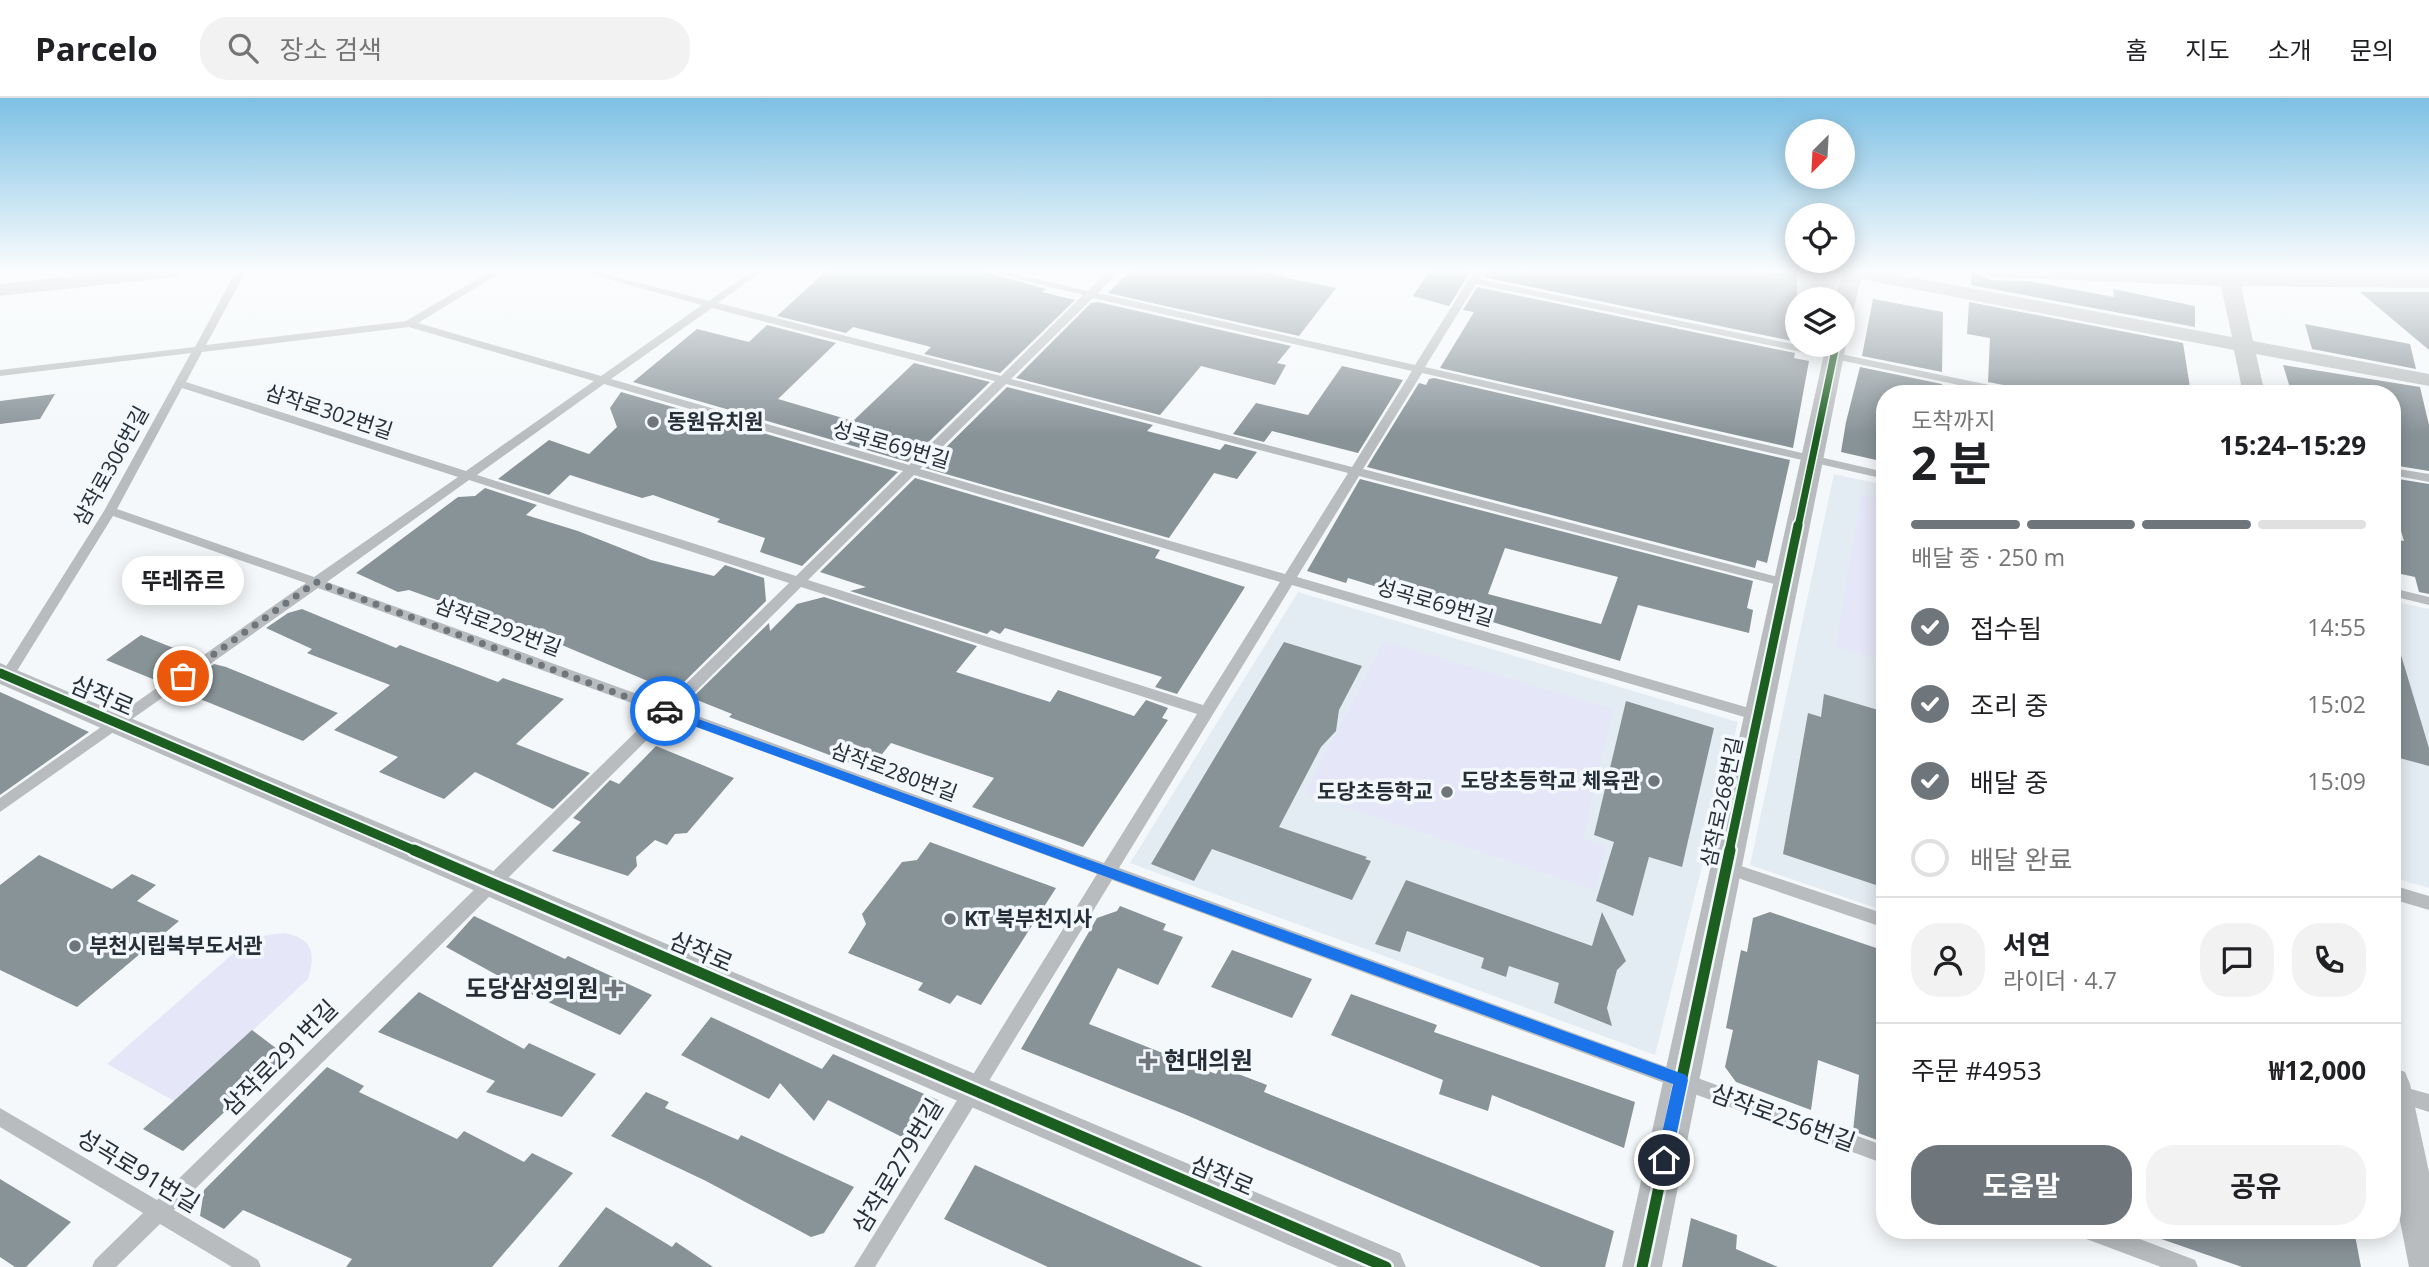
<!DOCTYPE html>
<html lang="ko">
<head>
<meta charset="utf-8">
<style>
  :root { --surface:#fff; --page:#f2f2f2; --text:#202124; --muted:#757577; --line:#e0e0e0; --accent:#6e757b }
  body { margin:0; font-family:"Open Sans","Noto Sans KR",sans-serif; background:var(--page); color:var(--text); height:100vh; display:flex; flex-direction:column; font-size:26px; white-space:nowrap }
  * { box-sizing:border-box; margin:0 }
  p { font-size:23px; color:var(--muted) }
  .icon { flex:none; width:38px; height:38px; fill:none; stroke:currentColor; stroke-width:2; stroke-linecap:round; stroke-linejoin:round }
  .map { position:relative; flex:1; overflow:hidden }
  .side { position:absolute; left:1876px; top:287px; width:525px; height:854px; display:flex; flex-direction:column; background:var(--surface); border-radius:28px; box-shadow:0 4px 18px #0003 }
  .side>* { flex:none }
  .needle { width:46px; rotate:204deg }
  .fabs { position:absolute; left:1785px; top:21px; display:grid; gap:14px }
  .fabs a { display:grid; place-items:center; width:70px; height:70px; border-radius:50%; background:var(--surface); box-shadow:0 4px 18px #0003; font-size:35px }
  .pin { position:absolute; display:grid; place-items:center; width:60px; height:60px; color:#fff; margin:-30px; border:4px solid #fff; border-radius:50%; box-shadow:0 2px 7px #0007 }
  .courier { position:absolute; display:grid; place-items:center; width:70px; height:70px; margin:-35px; border:5px solid #1a73e8; border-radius:50%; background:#fff; color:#222; box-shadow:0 2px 9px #0007 }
  .bubble { position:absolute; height:49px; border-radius:24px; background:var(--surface); box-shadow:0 4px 18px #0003; font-size:23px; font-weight:700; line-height:49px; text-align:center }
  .headline em { font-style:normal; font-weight:700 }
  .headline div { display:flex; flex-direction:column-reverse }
  .headline { display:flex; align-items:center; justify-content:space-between; height:119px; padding:0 35px }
  h1 { font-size:46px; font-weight:700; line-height:52px }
  .bar { display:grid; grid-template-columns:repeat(4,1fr); gap:10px 7px; align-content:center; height:84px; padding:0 35px }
  .bar i { height:9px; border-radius:5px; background:var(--line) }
  .bar .current { background:var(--accent) }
  .bar p { grid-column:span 4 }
  .line { display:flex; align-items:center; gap:18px; padding:0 35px; border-top:2px solid var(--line) }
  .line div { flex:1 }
  .round { display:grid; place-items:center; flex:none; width:74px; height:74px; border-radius:28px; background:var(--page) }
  ol { padding:0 35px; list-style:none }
  li { display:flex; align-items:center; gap:21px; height:77px }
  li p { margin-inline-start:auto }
  li .icon { padding:7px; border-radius:50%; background:var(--accent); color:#fff; stroke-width:4 }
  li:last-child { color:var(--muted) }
  li i { width:38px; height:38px; border:4px solid var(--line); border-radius:50% }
  .action { display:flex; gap:14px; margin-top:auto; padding:14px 35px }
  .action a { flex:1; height:80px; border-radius:28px; background:var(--accent); color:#fff; font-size:28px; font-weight:700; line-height:80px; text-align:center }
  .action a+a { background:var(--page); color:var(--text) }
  header { display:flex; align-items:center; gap:42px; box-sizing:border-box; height:98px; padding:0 35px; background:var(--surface); border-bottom:2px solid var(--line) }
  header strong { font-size:33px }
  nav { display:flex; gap:38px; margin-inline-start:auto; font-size:24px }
  .search { width:490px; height:63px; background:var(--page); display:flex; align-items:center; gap:18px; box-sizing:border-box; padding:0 24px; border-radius:28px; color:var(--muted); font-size:26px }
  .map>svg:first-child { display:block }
</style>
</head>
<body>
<header>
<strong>Parcelo</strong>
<div class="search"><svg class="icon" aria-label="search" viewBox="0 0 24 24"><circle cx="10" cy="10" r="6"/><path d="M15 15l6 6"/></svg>장소 검색</div>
<nav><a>홈</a><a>지도</a><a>소개</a><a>문의</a></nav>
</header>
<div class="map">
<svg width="2429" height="1169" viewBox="0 0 2429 1169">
  <rect width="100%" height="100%" fill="#f5f8fa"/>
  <path fill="#e4ecf3" d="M1834 376 1885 387V813L1750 767Z
    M1298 494 1738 624 1655 957 1130 765Z
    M2392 503 2429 511V790L2392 779Z"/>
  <path fill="#e5e7f8" d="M2156 173H2429V178L2190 176Z
    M1861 397 1885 402V562L1836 549Z
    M1384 543 1613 611 1583 741 1607 748 1595 792 1305 695Z
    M284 835C313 840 316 855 308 881L176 1004 107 966 236 853 266 837Z"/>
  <path fill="#889398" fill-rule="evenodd" d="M826 173H982L1046 191 1042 194 1075 202 1000 275 924 256 931 249 853 229 846 235 777 218Z
    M1130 173H1255L1336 190 1299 238 1108 195Z
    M1429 173H1471L1449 208 1413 198Z
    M1487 173H1749L1797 176V244L1483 179Z
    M1972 173 1991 182 2028 183 2114 199 2113 191 2195 208V229L1971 187Z
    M1477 189 1795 255 1794 260 1809 263 1793 350 1440 270 1474 214 1463 212Z
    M2360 194H2429V252Z
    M1873 201 1943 214 1942 274 1862 258Z
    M1098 204 1291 248 1277 265 1286 267 1275 287 1201 268 1160 317 1016 280 1091 205Z
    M1969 204 2183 245 2191 296H2026L2024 291 1988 284 1990 240 1967 236Z
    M2305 226 2410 246 2416 271 2312 251Z
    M767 227 836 245 778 301 853 323 914 265 990 284 908 364 633 284 697 231 749 244Z
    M2283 267 2420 289 2429 327V373L2392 367V296H2303L2291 293Z
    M1342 268 1403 282 1358 355 1272 333 1264 344 1233 336 1256 305 1308 317Z
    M1860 269 1942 286V296H1885V364L1841 354 1846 324Z
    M1434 280 1790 362 1767 465 1757 462 1755 470 1367 369 1419 285 1426 287 1429 281Z
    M1007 289 1153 327 1147 333 1220 352 1225 346 1257 354 1237 381 1214 375 1169 440 925 370Z
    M621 294 898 374 802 468 760 454 765 440 717 424 720 421 653 397 642 400 570 377 549 397 498 381 549 342 589 356 617 329 610 310Z
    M55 296 40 321 0 326V303Z
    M915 380 1160 452 1155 460 1245 489 1177 596 1155 589 1162 579 1005 530 1000 536 991 532 987 536 850 493 866 489 820 474Z
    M2392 380 2429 386V496L2419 494 2415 479 2392 474V441L2404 443 2392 403Z
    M1360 381 1753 483 1747 510 1753 512 1749 535 1638 507 1620 563 1348 480 1346 485 1307 473ZM1505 450 1618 479 1601 526 1488 496Z
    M485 390 537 407 526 417 578 433 651 462 714 478 725 467 764 480 766 503 674 594 557 545 409 492 398 494 356 475 458 399 475 398Z
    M824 499 977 548 956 574 1050 604 1058 592 1134 618 1146 602 1168 610 1162 620 1168 622 1083 749 972 709 994 680 891 645 869 672 729 619 732 616 692 600 769 525 770 533 797 506Z
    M302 511 396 550 400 547 498 584 503 580 564 601 516 646 590 675 553 711 475 674 444 701 379 674 398 659 334 632 390 587 307 555 312 551 266 530 288 515Z
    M141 537 196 559 160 584 106 562Z
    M1284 544 1362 568 1339 612 1336 633 1321 649 1279 729 1367 759 1365 761 1371 763 1352 802 1212 751 1194 783 1151 766Z
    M2392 547H2398L2429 650V668L2392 658Z
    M214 566 226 569 338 615 303 643 178 592Z
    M0 594 89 634 0 697Z
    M1824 596 1885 614V790L1783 756 1808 615 1821 619Z
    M1626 603 1714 630 1682 769 1649 759 1633 818 1596 803 1614 744 1594 737Z
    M656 648 734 680 687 735 675 736 667 747 655 742 636 759 637 768 628 778 552 753 581 724 573 720 610 682 619 686Z
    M930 744 1056 790 981 907 957 897 950 906 918 892 923 885 848 855 866 826 862 816 902 764 917 762Z
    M39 757 112 791 132 776 156 787 137 803 179 823 77 909 0 872V787Z
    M1406 782 1592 848 1602 814 1626 863 1617 872 1607 910 1612 928 1554 905 1559 885 1509 868 1506 879 1481 870 1484 860 1407 833 1400 854 1375 846Z
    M1120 808 1166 826 1163 832 1183 839 1158 887 1118 870 1089 926 1216 976 1220 969 1267 987 1264 994 1614 1133 1605 1169H1541L1184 1016 1021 951 1097 820 1117 813Z
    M1770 814 1885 853V1045L1853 1033 1859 977 1818 962 1811 1012 1736 984 1725 969 1733 932 1726 930 1741 852 1747 854 1753 820Z
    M474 818 565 861 568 858 652 897 620 937 533 897 446 849Z
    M1232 852 1312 881 1292 920 1211 889Z
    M419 894 524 951 529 945 596 976 562 1019 486 994 495 983 378 934Z
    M1351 896 1437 927 1434 934 1635 1004 1624 1050 1492 997 1488 1013 1439 996 1443 982 1331 937Z
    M711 919 822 971 833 956 938 1002 910 1043 828 1002 814 1023 780 985 769 1001 681 957Z
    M252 932 285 957 183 1053 143 1031Z
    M327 969 364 988 359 994 457 1041 464 1033 524 1064 532 1055 573 1075 492 1169H346L352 1161 243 1112 224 1131 200 1118 204 1092Z
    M646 994 669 1004 665 1010 738 1042 741 1037 854 1089 824 1135 811 1139 706 1083 611 1038Z
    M975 1067 1203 1169H1048L944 1121Z
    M0 1081 71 1124 26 1169H15L0 1159Z
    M606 1109 672 1149 676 1144 713 1169H558Z
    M1691 1120 1737 1137 1736 1151 1778 1169H1682Z
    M2144 1132H2354L2361 1169H2242L2144 1135Z"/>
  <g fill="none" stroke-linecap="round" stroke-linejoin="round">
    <path fill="#b9bcbe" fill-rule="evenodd" d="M236 173H246L206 247 406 223 491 173H503L418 225 601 278 702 207 578 173H594L709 203 751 173H762L718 205 1001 278 1083 197 985 173H1003L1088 193 1108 173H1119L1098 195 1415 267 1474 173H1484L1479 181 2023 294 2024 296H2002L1476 186 1425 269 1885 374V381L1422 275 1363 371 1786 481 1792 485 1786 489 1359 378 1297 479 1763 614 1765 618 1763 622 1758 623 1292 487 1119 770 1885 1048V1066L1112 782 875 1169H854L1097 776 670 619 174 1112 258 1162 261 1169H232L160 1126 116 1169H92L95 1162 143 1115 0 1029V1010L157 1102 656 614 318 490 0 714V700L306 485 113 418 12 581H2L0 578 104 413 191 255 0 278V272L195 249ZM1093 200 1412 273 1352 369 1011 281ZM712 210 995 283 909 367 611 281ZM409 229 594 283 466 373 186 284 202 254ZM604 286 903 373 796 478 477 377ZM1006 286 1348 375 1285 476 920 371ZM182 290 458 379 314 479 117 411ZM914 377 1280 484 1203 607 808 482ZM469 382 789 485 665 606 327 484ZM801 489 1197 616 1104 765 678 611Z
      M2392 370 2429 376V384L2392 377Z
      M2392 490 2429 499V507L2392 498Z
      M1726 763 1885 816V830L1720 774 1718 769 1720 764Z
      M2392 787 2429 798V812L2392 801Z
      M2397 987 2429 996V1014L2392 1002V988Z
      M2078 1132H2116L2195 1162 2198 1169H2161L2081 1139Z"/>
    <path fill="#b9bcbe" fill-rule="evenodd" d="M121 173H185L175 179 0 198V186Z
      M1843 173H1879L2232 239 2221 188 1991 179 1981 173 2429 178V190L2241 188 2253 243 2429 276V288L2256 256 2265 296H2243L2234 252 1861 181 1853 214 1843 220V201H1836Z
      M1843 242 1846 247 1662 1169H1622L1826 247H1843Z
      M0 565 1400 1155 1406 1169H1339L0 586Z
      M2392 969 2405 974 2410 986 2429 1074V1169H2409L2392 1082Z"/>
    <defs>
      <path id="cycleway-far2" d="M1798 429 1836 247"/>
      <path id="cycleway-far1" d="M0 575 418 754
        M1729 754 1798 427"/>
      <path id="cycleway" d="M414 752 1386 1169
        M1642 1169 1730 752"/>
    </defs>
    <use href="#cycleway-far2" stroke="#f3f8fc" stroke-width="10"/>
    <use href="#cycleway-far1" stroke="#f3f8fc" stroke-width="13"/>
    <use href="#cycleway" stroke="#f3f8fc" stroke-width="16"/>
    <use href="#cycleway-far2" stroke="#1b5e20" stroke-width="7"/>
    <use href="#cycleway-far1" stroke="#1b5e20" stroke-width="9"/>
    <use href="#cycleway" stroke="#1b5e20" stroke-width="11"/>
  </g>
  <linearGradient id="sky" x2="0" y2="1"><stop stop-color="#7dc0e4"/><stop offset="0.51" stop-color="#fafcfd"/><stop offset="1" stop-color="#fafcfd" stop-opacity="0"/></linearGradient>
  <rect width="2429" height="337" fill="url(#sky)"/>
  <path fill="#1a73e8" d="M665 609 1686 977 1688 982 1670 1068H1659L1656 1062 1673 986 661 616 659 613Z"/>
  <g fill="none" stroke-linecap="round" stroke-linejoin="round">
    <path stroke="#6e757b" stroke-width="7" stroke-dasharray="0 12.6" d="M183 578 316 484 665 613"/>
  </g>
  <g fill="#6e757b" stroke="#f3f8fc" stroke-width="2.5">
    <circle cx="653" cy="324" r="7"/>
    <circle cx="1654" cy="683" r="7"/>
    <circle cx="1447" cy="694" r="7"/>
    <circle cx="950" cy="821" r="7"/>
    <circle cx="75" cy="848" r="7"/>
    <path d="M610.5 880.5h7v7h7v7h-7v7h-7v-7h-7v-7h7z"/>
    <path d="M1144.5 952.5h7v7h7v7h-7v7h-7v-7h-7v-7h7z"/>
  </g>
  <g text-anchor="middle" stroke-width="7" stroke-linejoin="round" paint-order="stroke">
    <g font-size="21" fill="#262f37" stroke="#f3f8fc">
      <text transform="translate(329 314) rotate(18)" y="7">삼작로302번길</text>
      <text transform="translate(891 347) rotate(16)" y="7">성곡로69번길</text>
      <text transform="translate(111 368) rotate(-61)" y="7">삼작로306번길</text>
      <text transform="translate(1435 505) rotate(16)" y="7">성곡로69번길</text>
      <text transform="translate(498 529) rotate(20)" y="7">삼작로292번길</text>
      <text transform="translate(894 674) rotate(20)" y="7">삼작로280번길</text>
      <text transform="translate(1722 704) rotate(-78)" y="7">삼작로268번길</text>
    </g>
    <g font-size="21" font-weight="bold" fill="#262f37" stroke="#f3f8fc" text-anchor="start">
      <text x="667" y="331">동원유치원</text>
      <text x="1640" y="690" text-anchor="end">도당초등학교 체육관</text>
      <text x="1433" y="701" text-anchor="end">도당초등학교</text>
      <text x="964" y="828">KT 북부천지사</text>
      <text x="89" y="855">부천시립북부도서관</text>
    </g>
    <g font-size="24" fill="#262f37" stroke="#f3f8fc">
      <text transform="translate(102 598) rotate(23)" y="8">삼작로</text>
      <text transform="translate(701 854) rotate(23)" y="8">삼작로</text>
      <text transform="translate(280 960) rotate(-45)" y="8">삼작로291번길</text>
      <text transform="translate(1783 1020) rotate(20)" y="8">삼작로256번길</text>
      <text transform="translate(898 1068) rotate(-59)" y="8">삼작로279번길</text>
      <text transform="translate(138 1073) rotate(31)" y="8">성곡로91번길</text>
      <text transform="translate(1222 1078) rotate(23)" y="8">삼작로</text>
    </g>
    <g font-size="24" font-weight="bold" fill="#262f37" stroke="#f3f8fc" text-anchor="end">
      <text x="598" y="899">도당삼성의원</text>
      <text x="1164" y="971" text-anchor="start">현대의원</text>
    </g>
  </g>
</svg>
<div class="fabs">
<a><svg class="needle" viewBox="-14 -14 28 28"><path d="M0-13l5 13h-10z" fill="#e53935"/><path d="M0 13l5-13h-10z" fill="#757577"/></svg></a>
<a><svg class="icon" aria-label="locate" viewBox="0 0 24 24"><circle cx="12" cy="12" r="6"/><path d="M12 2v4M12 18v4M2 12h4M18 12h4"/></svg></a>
<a><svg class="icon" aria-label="layers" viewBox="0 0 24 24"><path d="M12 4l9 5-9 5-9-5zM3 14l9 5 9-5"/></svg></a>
</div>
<div class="pin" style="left:183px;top:578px;background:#ea580c"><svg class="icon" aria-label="bag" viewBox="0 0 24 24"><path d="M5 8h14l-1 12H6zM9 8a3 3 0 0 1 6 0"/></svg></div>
<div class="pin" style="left:1664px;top:1062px;background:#1f2937"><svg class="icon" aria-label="home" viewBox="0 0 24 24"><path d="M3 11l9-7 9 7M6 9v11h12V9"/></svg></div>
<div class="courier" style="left:665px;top:613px"><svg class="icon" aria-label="car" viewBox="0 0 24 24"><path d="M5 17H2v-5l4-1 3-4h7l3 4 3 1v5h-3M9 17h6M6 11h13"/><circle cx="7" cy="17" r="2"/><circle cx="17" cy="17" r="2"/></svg></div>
<div class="bubble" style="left:122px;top:458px;width:122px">뚜레쥬르</div>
<section class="side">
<div class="headline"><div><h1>2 분</h1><p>도착까지</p></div><em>15:24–15:29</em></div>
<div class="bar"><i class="current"></i><i class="current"></i><i class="current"></i><i></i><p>배달 중 · 250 m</p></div>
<ol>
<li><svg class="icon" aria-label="check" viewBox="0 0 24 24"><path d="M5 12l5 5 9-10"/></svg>접수됨<p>14:55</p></li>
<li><svg class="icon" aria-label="check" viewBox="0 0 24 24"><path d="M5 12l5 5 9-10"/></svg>조리 중<p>15:02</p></li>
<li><svg class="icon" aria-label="check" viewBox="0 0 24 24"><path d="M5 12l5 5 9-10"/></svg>배달 중<p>15:09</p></li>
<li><i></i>배달 완료</li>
</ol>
<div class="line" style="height:126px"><a class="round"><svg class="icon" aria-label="person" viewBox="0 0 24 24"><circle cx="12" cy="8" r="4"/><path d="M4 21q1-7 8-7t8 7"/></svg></a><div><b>서연</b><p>라이더 · 4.7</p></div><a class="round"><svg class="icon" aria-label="chat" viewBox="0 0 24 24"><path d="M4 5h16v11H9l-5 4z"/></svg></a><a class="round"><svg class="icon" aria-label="phone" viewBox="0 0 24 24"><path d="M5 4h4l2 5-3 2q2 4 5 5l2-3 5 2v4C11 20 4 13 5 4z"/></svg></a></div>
<div class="line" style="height:91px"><div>주문 #4953</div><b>₩12,000</b></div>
<div class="action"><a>도움말</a><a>공유</a></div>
</section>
</div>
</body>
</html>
